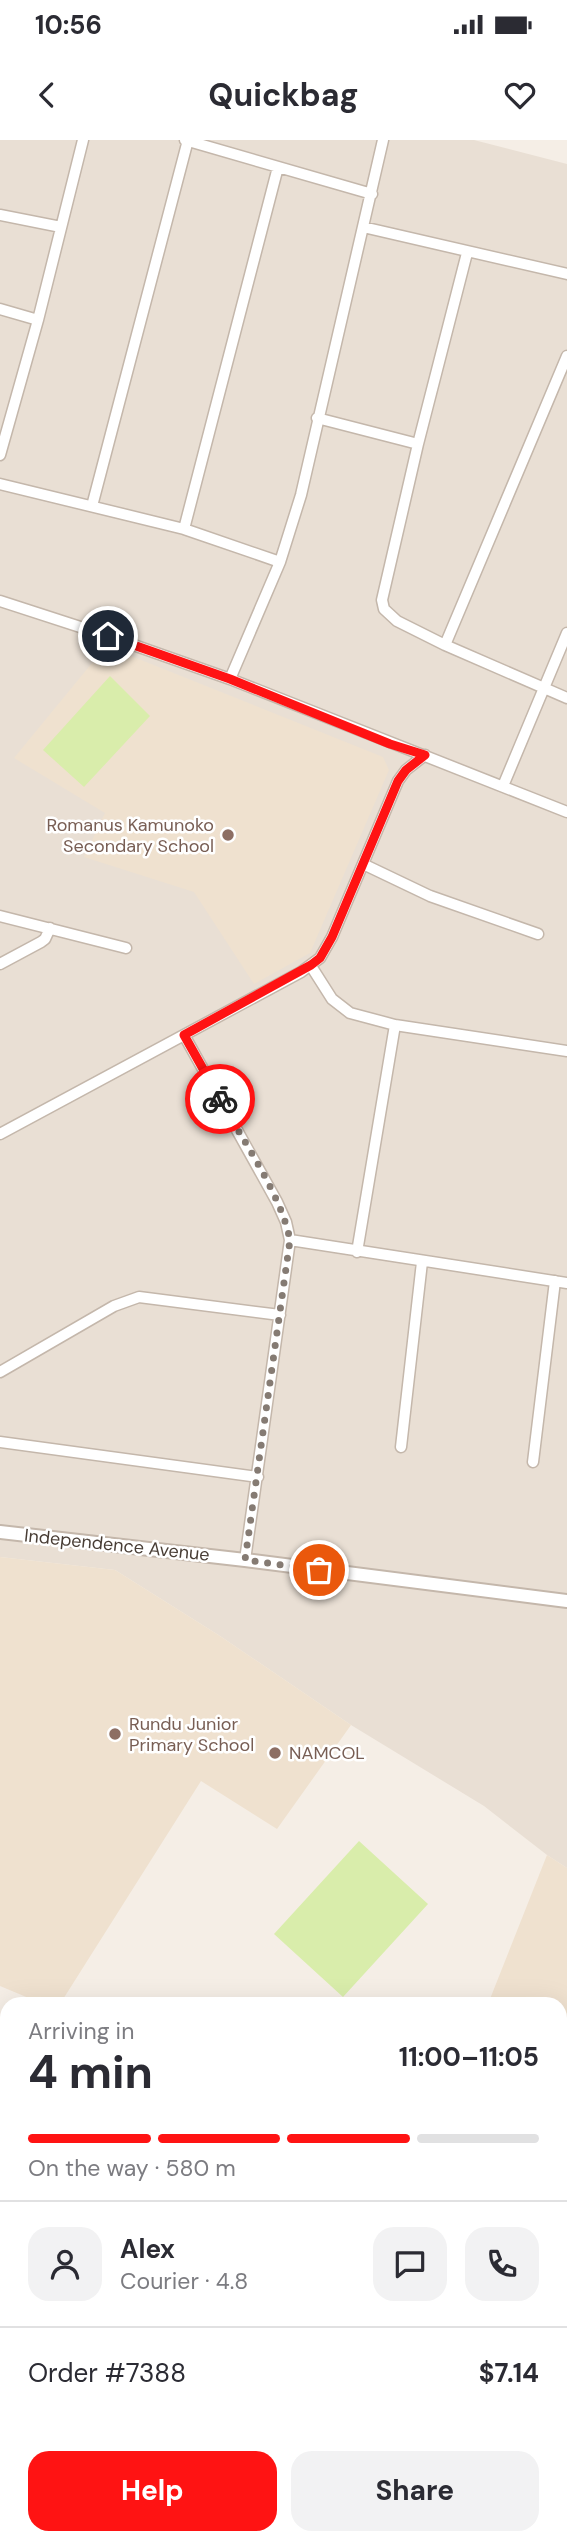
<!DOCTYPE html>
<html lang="en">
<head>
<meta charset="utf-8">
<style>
  :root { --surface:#fff; --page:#f2f2f3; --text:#2b2b33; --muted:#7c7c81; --line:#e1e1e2; --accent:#ff1313 }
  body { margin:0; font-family:"DM Sans",sans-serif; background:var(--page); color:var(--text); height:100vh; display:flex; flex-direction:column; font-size:26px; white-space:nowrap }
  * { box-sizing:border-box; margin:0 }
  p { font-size:23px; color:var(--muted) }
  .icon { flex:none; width:38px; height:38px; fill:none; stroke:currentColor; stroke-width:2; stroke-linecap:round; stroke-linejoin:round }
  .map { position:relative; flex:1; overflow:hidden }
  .panel { position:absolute; left:0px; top:1857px; width:567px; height:548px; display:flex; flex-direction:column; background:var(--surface); border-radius:21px 21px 0 0; box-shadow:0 7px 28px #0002 }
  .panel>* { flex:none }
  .pin { position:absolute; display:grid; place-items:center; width:60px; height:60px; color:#fff; margin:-30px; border:4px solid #fff; border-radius:50%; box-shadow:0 2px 7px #0007 }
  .courier { position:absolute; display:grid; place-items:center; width:70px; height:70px; margin:-35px; border:5px solid #ff1313; border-radius:50%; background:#fff; color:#222; box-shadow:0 2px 9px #0007 }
  .overview em { font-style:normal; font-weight:700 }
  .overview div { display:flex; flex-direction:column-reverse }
  .overview { display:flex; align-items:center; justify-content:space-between; height:119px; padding:0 28px }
  h1 { font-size:46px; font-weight:700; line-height:52px }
  .bar { display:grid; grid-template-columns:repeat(4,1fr); gap:10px 7px; align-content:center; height:84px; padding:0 28px }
  .bar i { height:9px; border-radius:5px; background:var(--line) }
  .bar .selected { background:var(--accent) }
  .bar p { grid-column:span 4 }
  .line { display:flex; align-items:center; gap:18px; padding:0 28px; border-top:2px solid var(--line) }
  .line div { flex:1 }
  .round { display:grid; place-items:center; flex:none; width:74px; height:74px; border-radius:21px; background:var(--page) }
  .cta { display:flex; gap:14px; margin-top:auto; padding:14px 28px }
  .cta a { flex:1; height:80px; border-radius:21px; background:var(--accent); color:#fff; font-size:28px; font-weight:700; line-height:80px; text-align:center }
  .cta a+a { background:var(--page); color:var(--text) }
  .status { display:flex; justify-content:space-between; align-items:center; height:49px; padding:0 35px; background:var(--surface); direction:ltr }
  .status svg { height:19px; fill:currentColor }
  header { display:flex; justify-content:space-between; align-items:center; height:91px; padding:0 28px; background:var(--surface); font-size:32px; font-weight:700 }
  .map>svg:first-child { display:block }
</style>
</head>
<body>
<div class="status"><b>10:56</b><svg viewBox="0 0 49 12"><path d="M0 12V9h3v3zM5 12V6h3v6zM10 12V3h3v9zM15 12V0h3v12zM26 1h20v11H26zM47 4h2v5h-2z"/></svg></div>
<header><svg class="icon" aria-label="back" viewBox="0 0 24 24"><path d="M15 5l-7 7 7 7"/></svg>Quickbag<svg class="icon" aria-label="heart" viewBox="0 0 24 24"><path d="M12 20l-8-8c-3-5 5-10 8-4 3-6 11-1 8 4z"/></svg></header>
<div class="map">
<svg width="567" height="2404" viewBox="0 0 567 2404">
  <rect width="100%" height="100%" fill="#f5eee6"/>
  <path fill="#e9dfd4" d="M0 0H474L567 24V1728L547 1715 484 1666 351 1585 220 1496 115 1430 0 1417Z
    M567 2084V2404H406L409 2398H560V2094Z"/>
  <path fill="#efe1cf" d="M106 506 383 617 389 630 310 813 254 844 194 752 84 717 105 673 14 618Z
    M0 1417 115 1430 220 1496 351 1585 277 1689 201 1641 60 1864H43L0 1846Z
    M547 1715 567 1728V1930L560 1926V1864H488Z
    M0 2005 7 2008V2398H207L204 2404H0Z
    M260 2398H394L391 2404H275Z"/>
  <path fill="#d9edab" d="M110 536 150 576 84 647 43 610Z
    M359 1701 428 1764 343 1857 274 1794Z
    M0 1896 7 1899V1987L0 1984Z"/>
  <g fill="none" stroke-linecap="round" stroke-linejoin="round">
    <defs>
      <path id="minor" d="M185 0 372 54
        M0 75 61 87
        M363 87 567 134
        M467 113 418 304 382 460 384 469 397 481 445 505 567 558
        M0 169 38 180
        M317 278 418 304
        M0 315 38 180 83 0
        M0 344 184 389 280 422
        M92 366 188 0
        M184 389 278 27
        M0 461 108 496 230 539 567 672
        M445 505 567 216
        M230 539 280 422 301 355 383 0
        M503 646 567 493
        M363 724 430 756 538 794
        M0 776 126 808
        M0 824 41 802 45 799 50 788
        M311 826 332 859 350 873 395 885 567 911
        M184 895 277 1062 286 1082 290 1100 245 1420
        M0 994 301 832 320 818 332 797 398 641 406 630 425 615
        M290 1100 567 1143
        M357 1112 395 885
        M0 1232 114 1166 139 1157 280 1175
        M0 1302 258 1337
        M401 1307 422 1122
        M533 1322 555 1141
        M560 2094 567 2084
        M560 2371 567 2354
        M480 2398 497 2404
        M406 2404 409 2398
        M546 2404 549 2398"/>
      <path id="tertiary" d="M0 1392 245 1420 567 1461"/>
    </defs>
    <use href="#minor" stroke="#c4b7ab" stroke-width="13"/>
    <use href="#tertiary" stroke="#c4b7ab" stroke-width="16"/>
    <use href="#minor" stroke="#fff" stroke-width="10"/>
    <use href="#tertiary" stroke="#fff" stroke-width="12"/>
  </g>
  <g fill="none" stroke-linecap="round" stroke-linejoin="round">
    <path stroke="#857b73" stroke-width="7" stroke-dasharray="0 12.6" d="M220 959C243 1001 281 1054 290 1100L245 1420 319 1430"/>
    <path stroke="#ff1313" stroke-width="9" d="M108 496 230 539 390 604 425 615 406 630 398 641 332 797 320 818 311 825 184 895 220 959"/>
  </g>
  <g fill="#8d6e63" stroke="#fff" stroke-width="2.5">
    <circle cx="228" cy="695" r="7"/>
    <circle cx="115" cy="1594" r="7"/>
    <circle cx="275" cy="1613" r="7"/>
  </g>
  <g text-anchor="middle" stroke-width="5" stroke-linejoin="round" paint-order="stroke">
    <g font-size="18" fill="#785e54" stroke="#fff" text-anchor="start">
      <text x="214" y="691" text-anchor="end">Romanus Kamunoko<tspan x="214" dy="21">Secondary School</tspan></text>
      <text x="129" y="1590">Rundu Junior<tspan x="129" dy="21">Primary School</tspan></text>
      <text x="289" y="1619">NAMCOL</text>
    </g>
    <g font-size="18" fill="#483d35" stroke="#fff">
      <text transform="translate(117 1405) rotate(6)" y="6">Independence Avenue</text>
    </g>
  </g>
</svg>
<div class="pin" style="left:319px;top:1430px;background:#ea580c"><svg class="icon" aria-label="bag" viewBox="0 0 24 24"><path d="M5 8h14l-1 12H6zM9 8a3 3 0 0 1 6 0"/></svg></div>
<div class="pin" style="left:108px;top:496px;background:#1f2937"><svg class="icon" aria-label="home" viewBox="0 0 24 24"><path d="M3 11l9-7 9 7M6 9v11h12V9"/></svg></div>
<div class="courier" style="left:220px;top:959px"><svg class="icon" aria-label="bike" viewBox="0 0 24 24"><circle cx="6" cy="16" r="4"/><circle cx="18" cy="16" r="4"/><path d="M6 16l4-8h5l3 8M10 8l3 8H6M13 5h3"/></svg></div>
<section class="panel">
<div class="overview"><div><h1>4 min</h1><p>Arriving in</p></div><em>11:00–11:05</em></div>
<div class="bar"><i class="selected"></i><i class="selected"></i><i class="selected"></i><i></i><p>On the way · 580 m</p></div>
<div class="line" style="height:126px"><a class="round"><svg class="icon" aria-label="person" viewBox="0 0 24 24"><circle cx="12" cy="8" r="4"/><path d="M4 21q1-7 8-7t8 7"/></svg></a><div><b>Alex</b><p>Courier · 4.8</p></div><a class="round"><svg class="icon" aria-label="chat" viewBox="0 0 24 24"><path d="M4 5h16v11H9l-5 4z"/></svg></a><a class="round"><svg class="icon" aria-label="phone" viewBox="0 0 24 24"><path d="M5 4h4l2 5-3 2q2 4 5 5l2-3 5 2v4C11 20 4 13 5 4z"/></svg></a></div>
<div class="line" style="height:91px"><div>Order #7388</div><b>$7.14</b></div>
<div class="cta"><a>Help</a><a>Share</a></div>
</section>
</div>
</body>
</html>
